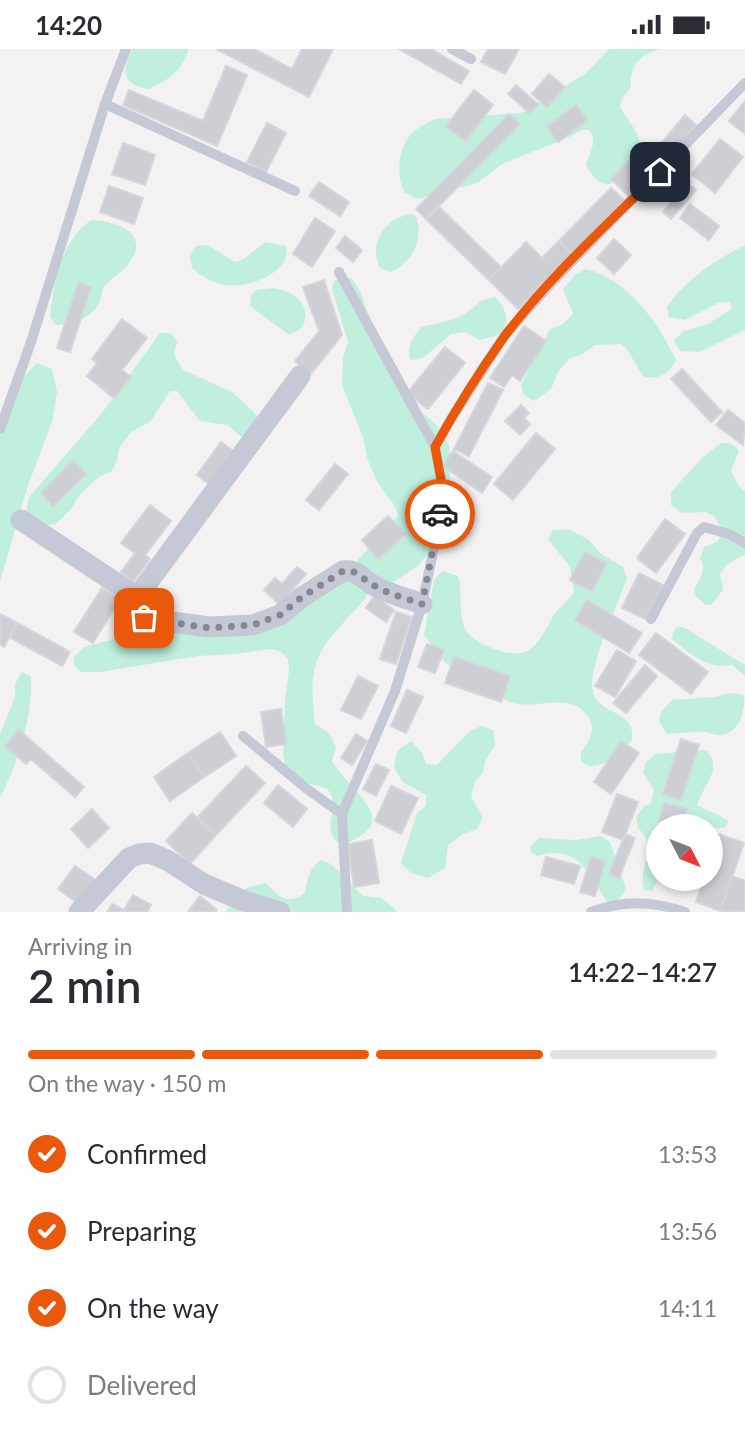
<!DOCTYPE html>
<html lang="en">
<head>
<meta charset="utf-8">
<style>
  :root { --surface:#fff; --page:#f2f2f3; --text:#2b2b33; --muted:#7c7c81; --line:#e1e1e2; --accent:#ea580c }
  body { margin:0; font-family:Lato,sans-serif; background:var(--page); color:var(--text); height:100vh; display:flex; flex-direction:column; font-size:26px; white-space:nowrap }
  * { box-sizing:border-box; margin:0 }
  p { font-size:23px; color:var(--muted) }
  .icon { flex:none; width:38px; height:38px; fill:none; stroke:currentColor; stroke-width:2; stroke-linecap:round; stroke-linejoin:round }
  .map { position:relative; height:863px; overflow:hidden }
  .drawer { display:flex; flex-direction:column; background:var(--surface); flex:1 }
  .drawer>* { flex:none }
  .needle { width:46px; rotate:132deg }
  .tools { position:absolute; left:646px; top:765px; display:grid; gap:14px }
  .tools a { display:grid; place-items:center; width:77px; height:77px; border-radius:50%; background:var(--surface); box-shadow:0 4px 10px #0003; font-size:35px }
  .pin { position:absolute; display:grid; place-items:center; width:60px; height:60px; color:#fff; margin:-30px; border-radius:14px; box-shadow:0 4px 10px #0006 }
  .courier { position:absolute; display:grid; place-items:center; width:70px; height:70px; margin:-35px; border:5px solid #ea580c; border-radius:50%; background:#fff; color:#222; box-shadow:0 2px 9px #0007 }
  .head em { font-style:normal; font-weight:600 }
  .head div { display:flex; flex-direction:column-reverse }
  .head { display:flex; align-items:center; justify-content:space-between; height:119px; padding:0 28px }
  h1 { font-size:46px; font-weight:600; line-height:52px }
  .bar { display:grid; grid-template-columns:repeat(4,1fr); gap:10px 7px; align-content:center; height:84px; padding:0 28px }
  .bar i { height:9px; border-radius:5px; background:var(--line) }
  .bar .selected { background:var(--accent) }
  .bar p { grid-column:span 4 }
  ol { padding:0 28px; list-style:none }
  li { display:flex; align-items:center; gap:21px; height:77px }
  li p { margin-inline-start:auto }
  li .icon { padding:7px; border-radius:50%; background:var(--accent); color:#fff; stroke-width:4 }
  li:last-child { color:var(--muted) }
  li i { width:38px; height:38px; border:4px solid var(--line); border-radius:50% }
  .status { display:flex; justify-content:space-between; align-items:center; height:49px; padding:0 35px; background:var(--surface); direction:ltr }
  .status svg { height:19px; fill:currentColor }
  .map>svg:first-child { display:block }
</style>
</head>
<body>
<div class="status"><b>14:20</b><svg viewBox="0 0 49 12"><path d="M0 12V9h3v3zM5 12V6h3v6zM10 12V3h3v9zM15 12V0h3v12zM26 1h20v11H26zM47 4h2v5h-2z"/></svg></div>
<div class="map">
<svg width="745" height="863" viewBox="0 0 745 863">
  <rect width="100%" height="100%" fill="#f3f1f1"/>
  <path fill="#c0efdd" d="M132 0H189C180 24 171 29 149 40 121 35 122 24 132 0Z
    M609 0H660C640 6 629 16 631 38L622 50 620 58C629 75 644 86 640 107L611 135C598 136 592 127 586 116 589 104 599 91 589 81H582L567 89 502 115 477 134 418 150 404 143C397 127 397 105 408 89 413 81 426 74 435 70L521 64 586 24Z
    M411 165 416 167C424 190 413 213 391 223L380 219C368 194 385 169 411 165Z
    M91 171C114 172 152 183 129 214 123 223 112 228 105 236 101 241 102 250 98 256 90 270 71 275 56 276L50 268C54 233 60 193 91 171Z
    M265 193 286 197C293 223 247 240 226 236 212 234 202 227 192 219L190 208 196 197 208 196 235 213 244 210Z
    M745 196V281L699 303 680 302 674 291 684 282 708 275 731 260V253H720L685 271 669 268 667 258C686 230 716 211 745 196Z
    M586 220C628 230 659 275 676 311 670 325 660 330 644 328 635 317 633 305 621 295L595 296 581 306 570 309 558 323 551 340 534 352 524 346 521 336 550 280 563 275 573 265 563 240 575 226Z
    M346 227 352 230 361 244 371 274 415 358 436 375 449 396 451 458 443 482 432 501 419 516 388 537 359 520 357 512 398 467 396 459 377 432 368 412 363 388 342 336 343 309 348 293 332 240 334 232Z
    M273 239C282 241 293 243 299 251 311 264 306 283 288 285L250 257 251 246 256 241Z
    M495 248C506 258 513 277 497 286 493 289 485 289 480 291L465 283 451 285 423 309 411 311C405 298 413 289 421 278 436 274 453 273 466 264 480 255 477 251 495 248Z
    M160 284H171L177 293 174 306 183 321 232 343 254 363 266 381 251 392 240 387 228 376 200 372 177 342H170L150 373 131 383 119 399 117 412 111 423 100 427 81 444 70 461 56 475 41 477 26 464 29 448 102 364Z
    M37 314 52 320 57 343 52 373 27 439 0 533V377L24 327Z
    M721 394H730L739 401 731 422 740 439 745 442V505L726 516 720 525 723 541 712 555 705 556 696 547 694 540C700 530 707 520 700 509L704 498 717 493 723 483 715 468 706 463 682 464 671 456V443L703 408Z
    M553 481H570L589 491 600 504 623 518 627 530C618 554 586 621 593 644 601 667 636 661 632 691 619 702 598 728 581 712V703C589 693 596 681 589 669 571 639 534 664 508 652 495 646 453 621 444 612 436 605 431 594 424 586L434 531 442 522 458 527C464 544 456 568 468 584 478 596 513 610 527 602 542 594 547 575 556 563 562 556 569 551 574 543L570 518 548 490Z
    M344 525 369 543C361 556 354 562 344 573 310 608 310 628 315 675L329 684 336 698 332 712C351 745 407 773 341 796 319 781 339 765 331 745 326 735 315 738 307 734 299 730 292 722 285 717L283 705 285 650 289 622 288 610 280 602 269 600 235 605 198 607 100 623H81L74 616V608L84 598 150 581 272 567Z
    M677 578H683L745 616V627L732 616C708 621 690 605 672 590L673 584Z
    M22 623 31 628C33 665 18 715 0 748V685L15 648V635Z
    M731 644 744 646C745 665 739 686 717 686 715 686 707 683 706 683 693 682 680 685 667 685L659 673 661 663 672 651 714 648Z
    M482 677 493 681 495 696 486 710 483 723 475 733 471 747 483 769 477 780 463 785 448 796 445 819 428 829 411 824 401 814 417 764 426 757V746L403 733 394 719 397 702 411 692 422 704 426 715 437 716 471 681Z
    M703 701 707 702C724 720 702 738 697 756 708 763 719 764 729 773L724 779 658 777 659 830 652 842H645C634 820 663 800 638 780L636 768 644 757 651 754 654 741 643 724 646 713 656 705Z
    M600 787 610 793 626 840 617 853 608 854C589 825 579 794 537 807L531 803V797L539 789 576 791Z
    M320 811 331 815 363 847 381 849 395 860 396 863H225L246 839 266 834C280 848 286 857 305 844 307 829 309 821 320 811Z"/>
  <path fill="#cdcfd5" stroke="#d5d5dc" stroke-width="2" d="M216 0H254L292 20 302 0H333L309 48Z
    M399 0H431L469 22 461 35Z
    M488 0H519L505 25 481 13Z
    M226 17 247 26 217 97 123 56 129 41 203 72Z
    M549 25 565 38 547 58 532 45Z
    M516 36 538 55 530 64 508 45Z
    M474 41 493 56 465 92 446 77Z
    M745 52V85L729 72Z
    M576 56 587 71 558 93 547 78Z
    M509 65 520 75 426 170 416 160Z
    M685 66 696 76 660 120 648 110Z
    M267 74 286 84 266 123 247 113Z
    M720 90 743 108 715 144 692 125Z
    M123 94 155 106 145 136 112 125Z
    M635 105 655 124 631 149 611 130Z
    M319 133 349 153 340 167 309 147Z
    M687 134 696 141 671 170 663 163Z
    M109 137 143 149 134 175 100 163Z
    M611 139 625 152 572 205 559 192Z
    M690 155 719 177 709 191 680 169Z
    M439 158 501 218 489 231 426 170Z
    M315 169 335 182 312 218 293 205Z
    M345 187 362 201 353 213 336 199Z
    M614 190 631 206 614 225 597 209Z
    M559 192 572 205 518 260 489 231 526 193 542 209Z
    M324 231 342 286 310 326 295 312 319 282 303 238Z
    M78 234 91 238 70 303 57 299Z
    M122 270 147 289 122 321 131 328 114 349 87 327 97 314 92 310Z
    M524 277 546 292 520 332 512 326 504 338 490 329Z
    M445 298 465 314 428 360 407 344Z
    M682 320 722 363 711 373 671 330Z
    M488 334 503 341 469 407 454 400Z
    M521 356 529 364 524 369 530 375 520 386 505 372Z
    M728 361 745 374 743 396 716 376Z
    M536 384 555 400 513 451 494 435Z
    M221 393 233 402 209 435 197 426Z
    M453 402 492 428 482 444 443 417Z
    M73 412 86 425 53 457 41 444Z
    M335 415 348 425 319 461 306 451Z
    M150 456 171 472 145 506 150 510 133 533 121 523 135 504 121 494Z
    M388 467 405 485 378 510 362 491Z
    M665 470 685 485 656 524 637 509Z
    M585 503 607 514 592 542 570 531Z
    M297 518 306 525 280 556 264 541 275 529 282 535Z
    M639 524 663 536 646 570 622 559Z
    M102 539 120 550 93 594 74 583Z
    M374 547 394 561 386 573 366 559Z
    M587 551 642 584 629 604 575 571Z
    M396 563 412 568 396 615 380 610Z
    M0 565 17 574 4 598 0 595Z
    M17 574 70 603 62 617 9 588Z
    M656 584 708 623 691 645 639 606Z
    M427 595 444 601 435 624 418 618Z
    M617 601 636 612 615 648 595 637Z
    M454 608 510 627 501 653 445 634Z
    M645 616 657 627 626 664 613 654Z
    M358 627 378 637 361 670 341 661Z
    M407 641 423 648 406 684 391 677Z
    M281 660 286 695 266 698 261 663Z
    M19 681 84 738 75 748 31 710 26 715 5 697Z
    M220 683 236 707 204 728 188 704Z
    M356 685 367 692 352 716 341 709Z
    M681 690 699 696 681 751 663 745Z
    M621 692 639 704 611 745 594 733Z
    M188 704 204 728 170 752 154 728Z
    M376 715 389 721 376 747 363 740Z
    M246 717 265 734 216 786 197 769Z
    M278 736 307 760 293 778 264 754Z
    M391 737 418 749 401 785 375 772Z
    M617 745 638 753 623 791 602 783Z
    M664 754 687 760 682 777 659 772Z
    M92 760 109 779 88 799 71 780Z
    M192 764 216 786 190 815 166 792Z
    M625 785 635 789 619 829 609 825Z
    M719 785 744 794 720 862 696 853 704 830H710V811Z
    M372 791 379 834 354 838 348 795Z
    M546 808 580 817 574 835 541 826Z
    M591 808 605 812 595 847 580 843Z
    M75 817 96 831 79 855 58 840Z
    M732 827 745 832V863L720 862Z
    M133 846 151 856 147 863H123Z
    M200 847 217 861 216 863H188Z
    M112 855 124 861 123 863H107Z"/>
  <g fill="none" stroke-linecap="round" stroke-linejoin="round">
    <path stroke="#c5c9d5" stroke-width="10" d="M452 0 471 10
      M105 55 295 142
      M339 223 435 398
      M0 380 31 293 105 55 126 0
      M651 570 697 484 704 478 729 485 745 494
      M243 687 307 740 342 765 395 642 422 555 439 476 442 436 435 398 448 375 505 286 555 230 745 34
      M342 765 347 863
      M591 863C624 851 653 852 685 863"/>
    <path stroke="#c5c9d5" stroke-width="21" d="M300 327 137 548C134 558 134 563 144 569L209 578 253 576 280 566 302 548 343 522C356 519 362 530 373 536 388 545 406 549 422 555
      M21 471 137 548
      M79 863 129 809 139 805 150 804 167 811 204 835 244 852 280 863"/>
  </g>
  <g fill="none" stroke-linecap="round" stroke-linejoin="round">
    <path stroke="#848891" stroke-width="7" stroke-dasharray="0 12.6" d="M144 569 209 579 253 576 280 566 302 548 343 522C356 519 362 530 373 536 388 545 406 549 422 555L440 465"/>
    <path stroke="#ea580c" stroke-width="9" d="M440 465 442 436 435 398C456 360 479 323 504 288 549 228 607 176 660 123"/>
  </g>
</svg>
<div class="tools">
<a><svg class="needle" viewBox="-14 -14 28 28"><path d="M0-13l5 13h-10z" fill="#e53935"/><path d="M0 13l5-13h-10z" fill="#7c7c81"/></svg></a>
</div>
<div class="pin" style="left:144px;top:569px;background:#ea580c"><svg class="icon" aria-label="bag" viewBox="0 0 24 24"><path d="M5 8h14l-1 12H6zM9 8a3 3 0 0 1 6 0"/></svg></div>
<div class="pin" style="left:660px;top:123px;background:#1f2937"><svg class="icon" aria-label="home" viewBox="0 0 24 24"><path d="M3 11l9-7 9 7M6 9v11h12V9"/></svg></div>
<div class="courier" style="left:440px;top:465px"><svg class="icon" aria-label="car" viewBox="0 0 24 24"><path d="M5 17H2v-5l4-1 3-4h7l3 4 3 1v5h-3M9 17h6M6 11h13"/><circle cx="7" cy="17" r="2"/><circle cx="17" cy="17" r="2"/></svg></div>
</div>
<section class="drawer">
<div class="head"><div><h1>2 min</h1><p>Arriving in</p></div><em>14:22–14:27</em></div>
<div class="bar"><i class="selected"></i><i class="selected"></i><i class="selected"></i><i></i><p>On the way · 150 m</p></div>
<ol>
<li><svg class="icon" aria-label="check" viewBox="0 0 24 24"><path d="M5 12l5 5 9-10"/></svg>Confirmed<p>13:53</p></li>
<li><svg class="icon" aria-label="check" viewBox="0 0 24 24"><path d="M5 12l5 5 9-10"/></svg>Preparing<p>13:56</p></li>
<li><svg class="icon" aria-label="check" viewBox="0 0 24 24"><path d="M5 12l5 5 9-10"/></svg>On the way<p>14:11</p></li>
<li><i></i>Delivered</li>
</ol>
</section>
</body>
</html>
